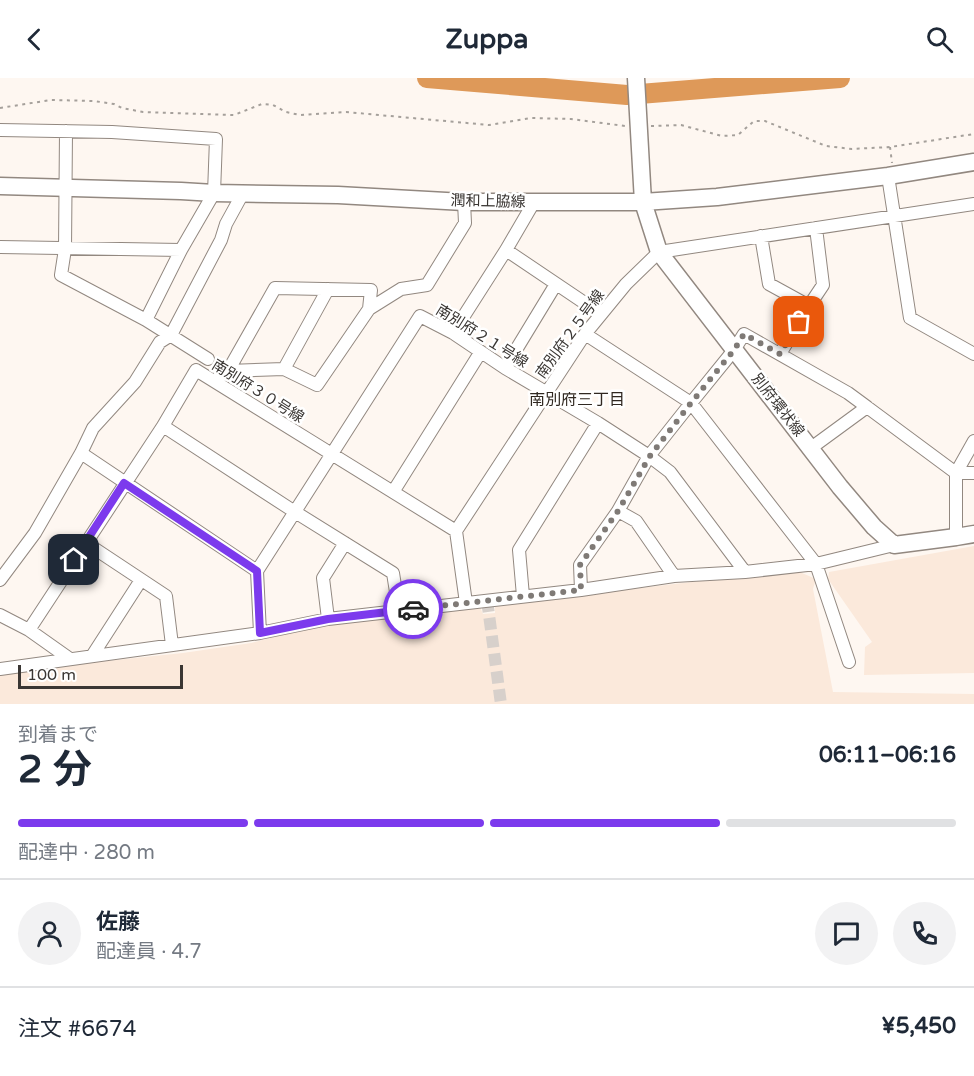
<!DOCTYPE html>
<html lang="ja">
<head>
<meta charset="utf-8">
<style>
  :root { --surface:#fff; --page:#f2f2f3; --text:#1f2937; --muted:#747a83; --line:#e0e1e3; --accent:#7c3aed }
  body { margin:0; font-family:"Varela Round","Noto Sans JP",sans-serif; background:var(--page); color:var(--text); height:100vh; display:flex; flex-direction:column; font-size:22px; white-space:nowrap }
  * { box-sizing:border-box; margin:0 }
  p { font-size:20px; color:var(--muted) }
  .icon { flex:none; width:33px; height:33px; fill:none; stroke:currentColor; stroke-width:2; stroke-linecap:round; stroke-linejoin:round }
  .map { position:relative; height:626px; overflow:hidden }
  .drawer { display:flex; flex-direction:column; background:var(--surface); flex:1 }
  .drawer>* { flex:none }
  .scale { position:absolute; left:18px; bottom:15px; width:165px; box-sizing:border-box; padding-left:6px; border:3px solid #3a3633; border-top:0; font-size:16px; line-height:21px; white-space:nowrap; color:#3a3633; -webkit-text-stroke:4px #fff; paint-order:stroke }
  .pin { position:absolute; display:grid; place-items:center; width:51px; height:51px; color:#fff; margin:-26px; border-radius:12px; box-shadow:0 3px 9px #0006 }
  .courier { position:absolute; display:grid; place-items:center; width:60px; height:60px; margin:-30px; border:4px solid #7c3aed; border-radius:50%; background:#fff; color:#222; box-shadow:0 2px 8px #0007 }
  .head em { font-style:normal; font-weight:700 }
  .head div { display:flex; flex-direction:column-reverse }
  .head { display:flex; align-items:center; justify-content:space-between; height:102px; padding:0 18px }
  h1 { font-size:39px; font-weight:700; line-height:45px }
  .bar { display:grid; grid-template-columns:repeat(4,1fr); gap:9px 6px; align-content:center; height:72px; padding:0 18px }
  .bar i { height:8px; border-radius:4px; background:var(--line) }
  .bar .selected { background:var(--accent) }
  .bar p { grid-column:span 4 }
  .line { display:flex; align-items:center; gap:15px; padding:0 18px; border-top:2px solid var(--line) }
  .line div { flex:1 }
  .round { display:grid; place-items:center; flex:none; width:63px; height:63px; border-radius:32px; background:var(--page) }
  header { display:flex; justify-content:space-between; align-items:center; height:78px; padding:0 18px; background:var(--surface); font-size:27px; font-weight:700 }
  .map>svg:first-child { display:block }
</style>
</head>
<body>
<header><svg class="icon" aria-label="back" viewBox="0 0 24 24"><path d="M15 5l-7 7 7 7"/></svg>Zuppa<svg class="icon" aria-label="search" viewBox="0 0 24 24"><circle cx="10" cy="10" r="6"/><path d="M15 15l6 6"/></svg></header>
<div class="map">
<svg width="974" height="626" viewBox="0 0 974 626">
  <rect width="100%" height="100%" fill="#fef7f1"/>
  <path fill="#fbe9db" d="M974 468V595L864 597 865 569 872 564 828 501 829 494Z
    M795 492 816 501 813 511 833 614 974 616V626H0V594L183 575 251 565 318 547 480 529 483 536 495 535V527Z"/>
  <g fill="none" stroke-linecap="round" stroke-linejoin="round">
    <path stroke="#de9959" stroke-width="20" d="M427 0 627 17 840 0"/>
    <path stroke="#d7d0cb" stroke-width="12" stroke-dasharray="12 6" stroke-linecap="butt" d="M487 522 501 626"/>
    <defs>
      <path id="street" d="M0 52 112 54 216 61 214 115 181 172 146 242
        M66 53 65 171 61 197 146 242 208 281
        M888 98 910 240 974 276
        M761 158 769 206 809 228 823 207 816 150
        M0 169 181 172
        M506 172 601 236
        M453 255 506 172 534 124
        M585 256 691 325 816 486 849 584
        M780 276 809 228
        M505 290 556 206
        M284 291 328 211
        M228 293 275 210 371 212 369 231
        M214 303 228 293 284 291 317 307 369 231 401 211 427 207 465 145 464 124
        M163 348 295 434 393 495 399 533
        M811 370 867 329 956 395H974
        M81 375 257 493
        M393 414 480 275
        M618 433 636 443 674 498
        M456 453 585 256 626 206 659 174 974 126
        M956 459V395L974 363
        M86 465 166 518 172 567
        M0 502 35 455 81 375 93 350 135 304 160 264 171 257 221 162 226 146 243 115
        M581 512 580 487 618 433 649 378 691 325 734 272 744 256 848 315 867 329
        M523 518 519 472 598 345
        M0 537 29 552
        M328 541 323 500 345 465
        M260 555 257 493 420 238 453 255 505 290 598 345 649 378 670 394 745 494
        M92 578 141 502
        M70 581 29 552 163 348 196 292 456 453 466 525
        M0 591 260 555 328 541 581 512 674 498 745 494 816 486 894 467"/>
      <path id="secondary" d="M636 0 643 124 659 174 840 409 874 449 894 467 956 459 974 456
        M0 108 181 113 214 115 338 117 464 124H643L717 119 888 98 974 84"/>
    </defs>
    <use href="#street" stroke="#928880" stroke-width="14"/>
    <use href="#secondary" stroke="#928880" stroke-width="19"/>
    <path stroke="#a5a09b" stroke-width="2" stroke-dasharray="3 4.5" stroke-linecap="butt" d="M0 30 51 22 94 23 114 26 122 30 143 34 234 37 262 26 273 27 286 34 300 37 346 34 489 47 531 40 571 41 625 48
      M651 48 681 47 722 58 738 57 754 43H765L826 68 852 71 890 69 974 56
      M890 69 892 85"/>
    <use href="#street" stroke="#fff" stroke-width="12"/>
    <use href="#secondary" stroke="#fff" stroke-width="16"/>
  </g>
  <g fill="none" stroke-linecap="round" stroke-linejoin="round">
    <path stroke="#7f7a76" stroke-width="6" stroke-dasharray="0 10.8" d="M413 531 581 512 580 487 618 433 650 378 691 325 734 272 744 256 780 276 799 244"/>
    <path stroke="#7c3aed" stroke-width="8" d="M74 482 124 405 257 493 260 555 328 541 413 531"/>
  </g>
  <g text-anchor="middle" stroke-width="5" stroke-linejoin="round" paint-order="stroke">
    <g font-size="15" fill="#3a3633" stroke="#fff">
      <text transform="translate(488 123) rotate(1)" y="5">潤和上脇線</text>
      <text transform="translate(570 256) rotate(-54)" y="5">南別府２５号線</text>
      <text transform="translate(482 258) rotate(32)" y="5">南別府２１号線</text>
      <text transform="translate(258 313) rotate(32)" y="5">南別府３０号線</text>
      <text transform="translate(778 327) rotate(52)" y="5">別府環状線</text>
    </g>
    <g font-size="16" fill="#302821" stroke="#fff">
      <text x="577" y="327">南別府三丁目</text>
    </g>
  </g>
</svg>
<div class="scale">100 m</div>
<div class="pin" style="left:799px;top:244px;background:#ea580c"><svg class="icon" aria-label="bag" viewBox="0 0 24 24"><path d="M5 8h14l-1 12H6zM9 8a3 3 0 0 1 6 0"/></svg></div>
<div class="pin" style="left:74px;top:482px;background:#1f2937"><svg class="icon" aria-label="home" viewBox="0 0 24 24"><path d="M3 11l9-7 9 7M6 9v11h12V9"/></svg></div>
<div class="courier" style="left:413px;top:531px"><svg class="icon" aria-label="car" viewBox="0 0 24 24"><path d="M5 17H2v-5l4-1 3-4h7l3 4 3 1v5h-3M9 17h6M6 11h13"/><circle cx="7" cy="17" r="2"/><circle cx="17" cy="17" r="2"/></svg></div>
</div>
<section class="drawer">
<div class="head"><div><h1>2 分</h1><p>到着まで</p></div><em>06:11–06:16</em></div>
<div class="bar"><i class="selected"></i><i class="selected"></i><i class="selected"></i><i></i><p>配達中 · 280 m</p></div>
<div class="line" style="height:108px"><a class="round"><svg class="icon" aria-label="person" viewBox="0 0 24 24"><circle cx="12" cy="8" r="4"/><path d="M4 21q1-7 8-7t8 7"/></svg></a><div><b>佐藤</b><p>配達員 · 4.7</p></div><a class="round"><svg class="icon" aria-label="chat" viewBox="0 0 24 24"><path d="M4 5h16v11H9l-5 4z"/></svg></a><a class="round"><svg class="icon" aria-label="phone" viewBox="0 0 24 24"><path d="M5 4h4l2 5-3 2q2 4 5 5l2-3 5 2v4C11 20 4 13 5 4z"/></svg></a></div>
<div class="line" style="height:78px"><div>注文 #6674</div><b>¥5,450</b></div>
</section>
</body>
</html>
